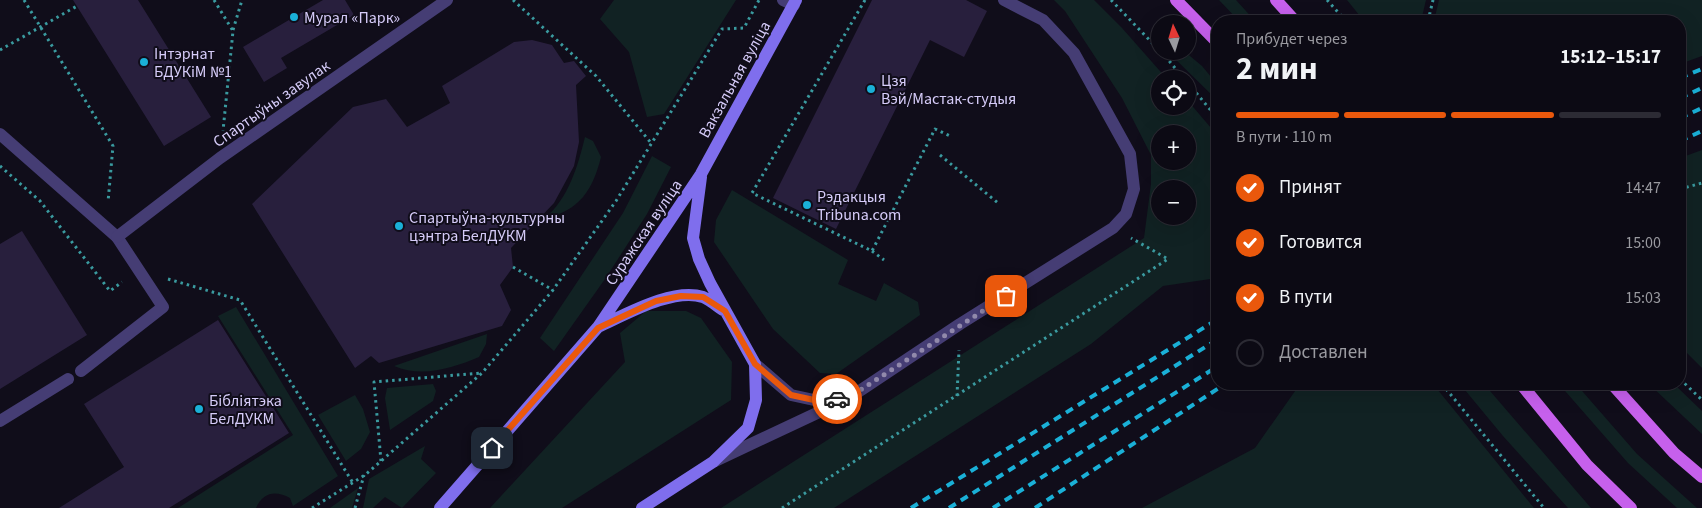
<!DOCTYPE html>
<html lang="ru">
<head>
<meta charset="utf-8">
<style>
  :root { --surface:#0c0a14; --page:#1a1822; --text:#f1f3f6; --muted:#9a9aa0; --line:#2c2b34; --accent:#ea580c }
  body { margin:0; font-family:"Source Sans 3",sans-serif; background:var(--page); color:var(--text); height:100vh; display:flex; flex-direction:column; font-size:19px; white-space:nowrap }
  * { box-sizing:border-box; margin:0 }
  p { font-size:16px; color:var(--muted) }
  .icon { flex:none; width:28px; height:28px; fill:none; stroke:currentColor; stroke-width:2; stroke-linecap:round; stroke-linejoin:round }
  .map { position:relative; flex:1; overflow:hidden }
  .details { position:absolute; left:1211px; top:15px; width:475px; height:375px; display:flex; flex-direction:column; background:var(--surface); border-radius:20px; box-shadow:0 5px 20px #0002,0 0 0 1px var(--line) }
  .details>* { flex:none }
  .needle { width:32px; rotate:356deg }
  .buttons { position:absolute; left:1151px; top:15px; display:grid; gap:10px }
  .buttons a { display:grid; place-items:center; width:45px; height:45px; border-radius:50%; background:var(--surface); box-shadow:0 5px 20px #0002,0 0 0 1px var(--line); font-size:25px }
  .pin { position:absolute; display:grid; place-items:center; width:42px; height:42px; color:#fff; margin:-21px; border-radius:10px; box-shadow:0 2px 8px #0006 }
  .courier { position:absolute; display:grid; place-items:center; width:50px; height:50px; margin:-25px; border:4px solid #ea580c; border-radius:50%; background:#fff; color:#222; box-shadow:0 1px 6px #0007 }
  .overview em { font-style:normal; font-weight:700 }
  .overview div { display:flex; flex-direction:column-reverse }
  .overview { display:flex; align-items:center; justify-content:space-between; height:85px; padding:0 25px }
  h1 { font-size:32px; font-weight:700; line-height:38px }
  .bar { display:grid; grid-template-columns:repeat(4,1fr); gap:8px 5px; align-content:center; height:60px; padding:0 25px }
  .bar i { height:6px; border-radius:4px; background:var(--line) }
  .bar .on { background:var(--accent) }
  .bar p { grid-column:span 4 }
  ol { padding:0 25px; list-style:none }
  li { display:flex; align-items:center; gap:15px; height:55px }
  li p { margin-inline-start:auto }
  li .icon { padding:5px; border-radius:50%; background:var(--accent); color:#fff; stroke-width:4 }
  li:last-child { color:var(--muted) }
  li i { width:28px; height:28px; border:2px solid var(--line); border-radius:50% }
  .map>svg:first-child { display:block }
</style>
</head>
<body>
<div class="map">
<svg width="1702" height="508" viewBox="0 0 1702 508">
  <rect width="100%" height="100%" fill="#100d1a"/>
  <path fill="#112223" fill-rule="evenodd" d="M614 0H736L664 114 647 117 629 52 600 19Z
    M1054 0H1094L1122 28 1167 79H1160V106H1188V101L1217 135V278L1163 286 1091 344 834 508H721L1144 238 1151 184V155L1122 98 1065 11ZM1160 134H1188V161H1160ZM1160 189H1188V216H1160Z
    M1219 0H1236L1255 21H1239Z
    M1347 0H1426L1421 21H1364Z
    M1439 0H1702V56L1680 64V21H1434Z
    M1167 51H1184L1202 66 1217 84V100Z
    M585 137 593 141 601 157C593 189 580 211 545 218 569 198 578 165 585 137Z
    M1702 150V368L1680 346V158Z
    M652 156 671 167 647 214 605 279 554 351 540 338 623 213Z
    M732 190 848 260 838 284 876 301 884 283 918 302 920 315 836 374 820 373 773 329 714 242 716 220Z
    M236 307 338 476 293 506 290 498C276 490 263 492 256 508H178L293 435 218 316Z
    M646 311H686L701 318 732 362 731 400 562 508H490L625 362 620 333Z
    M487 334 486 344 479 357C453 368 422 378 394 366Z
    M433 384 436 391 433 401 390 430 385 398 387 388Z
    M1300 384H1433L1534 508H1142L1255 448Z
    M1460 384H1484L1591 508H1568L1503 436Z
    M1559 384H1576L1637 454 1697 508H1677L1628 463Z
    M1649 384H1674L1702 411V434Z
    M355 395 363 409 370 432 361 449 346 461 318 415Z
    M425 446 421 459 436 473 402 508 385 497 373 508H363L369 479Z
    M358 488 352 508H330Z"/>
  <path fill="#281f3d" d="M73 0H138L211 117 164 146Z
    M323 0H345L354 15 281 58 287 68 264 82 243 47Z
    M872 0H966L987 11 964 57 930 40 836 229 773 198Z
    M532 40 552 45 564 63 574 61 586 76 576 85 579 142 574 166 554 203 511 248 513 267 500 285 511 310 502 326 379 363 371 356 355 368 252 204 353 107 386 99 407 127 450 103 442 86 514 42Z
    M22 231 87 335 0 389V244Z
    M218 320 289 433 169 508H59L124 467 84 404Z"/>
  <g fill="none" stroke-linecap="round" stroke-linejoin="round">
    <path stroke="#3a9a9f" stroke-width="3" stroke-dasharray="2.5 4" stroke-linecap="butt" d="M24 0 113 146 108 202
      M214 0 233 31 223 131
      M513 0 596 76 651 143
      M865 0 752 193 872 251 935 129 950 136
      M1111 0 1160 51
      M1327 0 1346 21
      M1428 21 1433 0
      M233 30 242 0
      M0 50 77 6
      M1161 51 1184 79
      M1188 83 1218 119
      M940 155 998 203
      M0 166 40 201 110 291 122 282
      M1680 189 1702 183
      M872 251 884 260
      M513 267 553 290
      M168 279 240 300 353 483
      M1680 379 1702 400
      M1442 384 1544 508
      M957 396 959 350
      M381 461 374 382 481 373
      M312 508 365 475 482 373 553 290 616 201 722 29 744 28 759 0
      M355 508 364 475
      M782 508 1168 259 1131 238"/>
    <path stroke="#453d74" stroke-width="12" d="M783 0 794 5
      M0 134 117 237 163 307 81 371
      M755 364 791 395 814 400 841 398
      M0 421 68 379
      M715 461 849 398 960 324 1113 228 1126 214 1134 189 1130 154 1074 53 1043 20 1004 0"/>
    <path stroke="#453d74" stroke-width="12" d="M117 237 220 158 447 0"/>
    <path stroke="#7f6eed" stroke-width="12" d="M598 327C625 315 673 287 703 297 710 300 717 306 723 310
      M440 508 598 327 701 174 796 0
      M642 508 713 462 748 428 756 400 755 364 710 283 699 259 693 238 701 177"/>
    <path stroke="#c660ec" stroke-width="12" d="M1176 0 1218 43
      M1276 0 1295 21
      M1521 384 1587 465 1631 508
      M1612 384 1674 453 1702 477"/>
    <path stroke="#1ab0d7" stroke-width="4" stroke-dasharray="8 6" stroke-linecap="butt" d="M1680 78 1702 69
      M1680 98 1702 88
      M1680 118 1702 108
      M1680 141 1702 131
      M911 508 1218 319
      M949 508 1218 339
      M993 508 1218 366
      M1035 508 1225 384"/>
  </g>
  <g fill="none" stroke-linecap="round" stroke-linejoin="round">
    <path stroke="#9189ab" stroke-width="5" stroke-dasharray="0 9" d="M837 399 848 398 1006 296"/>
    <path stroke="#ea580c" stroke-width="6" d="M492 448 598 328 656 301 681 296 703 297 725 311 755 364 791 395 814 400 837 399"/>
  </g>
  <g fill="#1ab0d7" stroke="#100d1a" stroke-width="2">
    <circle cx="294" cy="17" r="5"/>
    <circle cx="144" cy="62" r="5"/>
    <circle cx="871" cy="89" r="5"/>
    <circle cx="807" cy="205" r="5"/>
    <circle cx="399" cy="226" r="5"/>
    <circle cx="199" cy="409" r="5"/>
  </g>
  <g text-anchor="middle" stroke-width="4" stroke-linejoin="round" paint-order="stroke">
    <g font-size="16" fill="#d6ccf9" stroke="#100d1a" text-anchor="start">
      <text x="304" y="23">Мурал «Парк»</text>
      <text x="154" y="59">Інтэрнат<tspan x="154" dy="18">БДУКіМ №1</tspan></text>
      <text x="881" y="86">Цзя<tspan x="881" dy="18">Вэй/Мастак-студыя</tspan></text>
      <text x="817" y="202">Рэдакцыя<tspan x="817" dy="18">Tribuna.com</tspan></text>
      <text x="409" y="223">Спартыўна-культурны<tspan x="409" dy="18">цэнтра БелДУКМ</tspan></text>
      <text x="209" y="406">Бібліятэка<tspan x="209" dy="18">БелДУКМ</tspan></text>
    </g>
    <g font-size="16" fill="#d6ccf9" stroke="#100d1a">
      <text transform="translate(734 79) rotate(-61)" y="6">Вакзальная вуліца</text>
      <text transform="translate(271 103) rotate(-35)" y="6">Спартыўны завулак</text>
      <text transform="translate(643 232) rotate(-56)" y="6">Суражская вуліца</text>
    </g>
  </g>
</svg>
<div class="buttons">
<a><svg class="needle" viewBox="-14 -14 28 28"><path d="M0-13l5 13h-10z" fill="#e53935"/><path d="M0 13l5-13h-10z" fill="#9a9aa0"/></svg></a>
<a><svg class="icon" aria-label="locate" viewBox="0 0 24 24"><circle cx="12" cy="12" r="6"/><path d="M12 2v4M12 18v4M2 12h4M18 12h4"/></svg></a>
<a>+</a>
<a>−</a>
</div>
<div class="pin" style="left:1006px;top:296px;background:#ea580c"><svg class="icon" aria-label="bag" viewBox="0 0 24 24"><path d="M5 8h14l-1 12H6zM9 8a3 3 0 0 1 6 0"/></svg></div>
<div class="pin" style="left:492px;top:448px;background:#1f2937"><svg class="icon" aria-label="home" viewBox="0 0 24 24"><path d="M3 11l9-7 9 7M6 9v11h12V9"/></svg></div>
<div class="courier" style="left:837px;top:399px"><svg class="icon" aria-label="car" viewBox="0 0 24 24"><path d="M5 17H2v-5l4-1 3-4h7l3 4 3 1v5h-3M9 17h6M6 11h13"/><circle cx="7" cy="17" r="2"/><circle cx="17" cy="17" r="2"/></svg></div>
<section class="details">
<div class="overview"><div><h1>2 мин</h1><p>Прибудет через</p></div><em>15:12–15:17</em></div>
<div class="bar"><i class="on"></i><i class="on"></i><i class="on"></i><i></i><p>В пути · 110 m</p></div>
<ol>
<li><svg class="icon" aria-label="check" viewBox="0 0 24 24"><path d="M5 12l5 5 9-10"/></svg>Принят<p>14:47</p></li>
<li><svg class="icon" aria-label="check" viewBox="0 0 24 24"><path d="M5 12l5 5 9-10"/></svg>Готовится<p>15:00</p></li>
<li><svg class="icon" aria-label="check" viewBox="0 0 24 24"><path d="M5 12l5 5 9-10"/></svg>В пути<p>15:03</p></li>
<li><i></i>Доставлен</li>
</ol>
</section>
</div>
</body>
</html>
